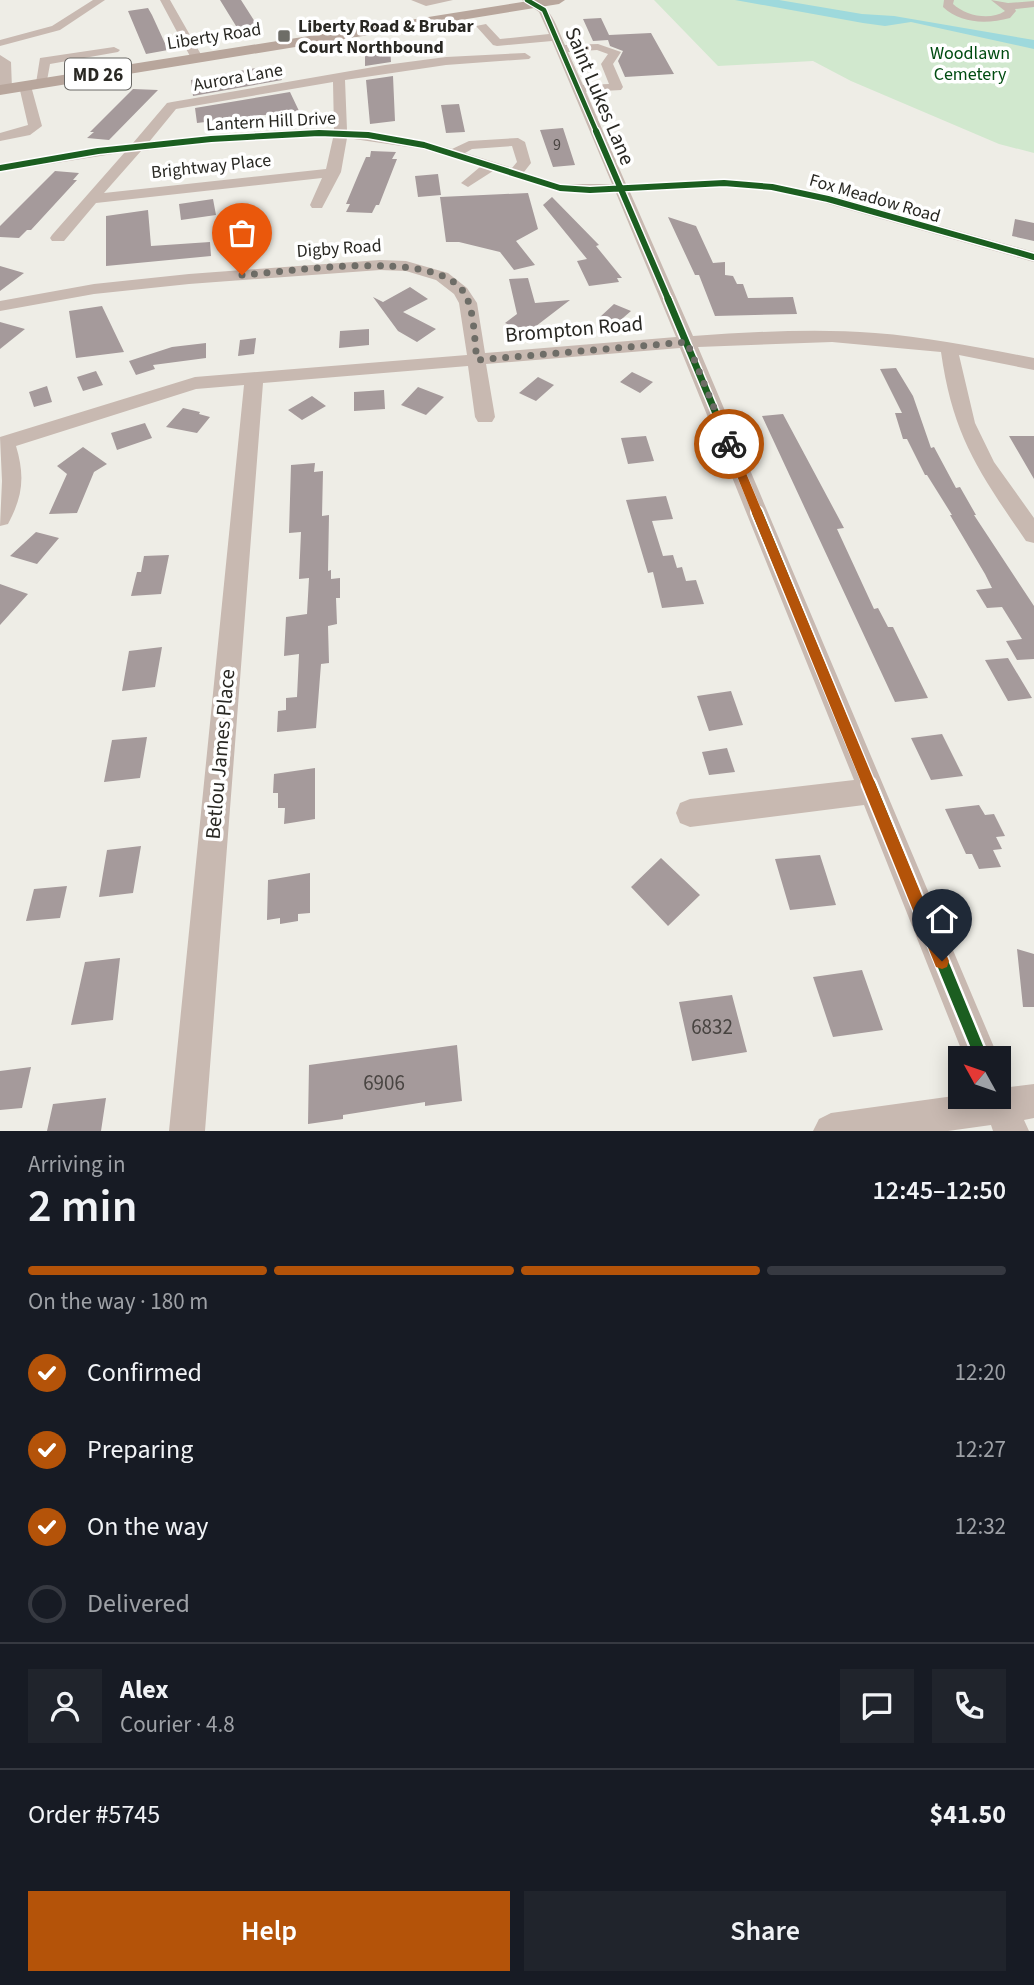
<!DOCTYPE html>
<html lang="en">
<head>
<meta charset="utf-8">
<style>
  :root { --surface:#171b24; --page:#20242c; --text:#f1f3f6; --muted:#9ea1a6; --line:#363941; --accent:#b45309 }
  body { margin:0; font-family:"Source Sans 3",sans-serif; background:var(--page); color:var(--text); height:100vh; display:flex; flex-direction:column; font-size:26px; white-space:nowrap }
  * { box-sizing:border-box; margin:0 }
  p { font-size:23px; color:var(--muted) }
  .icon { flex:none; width:38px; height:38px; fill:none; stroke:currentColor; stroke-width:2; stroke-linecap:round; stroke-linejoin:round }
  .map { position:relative; height:1131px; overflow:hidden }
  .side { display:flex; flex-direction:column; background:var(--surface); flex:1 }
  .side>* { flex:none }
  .needle { width:46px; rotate:310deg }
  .tools { position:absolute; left:948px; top:1046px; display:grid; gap:14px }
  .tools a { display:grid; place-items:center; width:63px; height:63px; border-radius:0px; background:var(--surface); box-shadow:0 4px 18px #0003; font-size:35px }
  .pin { position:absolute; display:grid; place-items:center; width:60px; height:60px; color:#fff; margin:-72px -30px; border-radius:50% 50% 50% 0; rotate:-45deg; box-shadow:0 0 7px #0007 }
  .pin .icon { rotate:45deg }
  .courier { position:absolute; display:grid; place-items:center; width:70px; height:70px; margin:-35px; border:5px solid #b45309; border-radius:50%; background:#fff; color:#222; box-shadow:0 2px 9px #0007 }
  .head em { font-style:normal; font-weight:600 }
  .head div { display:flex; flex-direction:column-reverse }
  .head { display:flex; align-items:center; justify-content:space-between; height:119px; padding:0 28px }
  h1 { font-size:46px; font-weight:600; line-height:52px }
  .bar { display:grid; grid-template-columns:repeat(4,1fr); gap:10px 7px; align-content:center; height:84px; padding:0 28px }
  .bar i { height:9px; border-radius:5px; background:var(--line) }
  .bar .on { background:var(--accent) }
  .bar p { grid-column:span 4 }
  .line { display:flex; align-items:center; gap:18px; padding:0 28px; border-top:2px solid var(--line) }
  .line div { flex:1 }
  .round { display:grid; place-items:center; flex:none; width:74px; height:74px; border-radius:0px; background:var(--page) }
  ol { padding:0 28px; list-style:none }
  li { display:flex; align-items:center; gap:21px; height:77px }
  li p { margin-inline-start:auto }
  li .icon { padding:7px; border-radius:50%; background:var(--accent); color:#fff; stroke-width:4 }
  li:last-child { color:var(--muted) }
  li i { width:38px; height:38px; border:4px solid var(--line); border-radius:50% }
  .action { display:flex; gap:14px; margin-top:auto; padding:14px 28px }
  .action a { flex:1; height:80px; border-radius:0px; background:var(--accent); color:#fff; font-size:28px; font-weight:600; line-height:80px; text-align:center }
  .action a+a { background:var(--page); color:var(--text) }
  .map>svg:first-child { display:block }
</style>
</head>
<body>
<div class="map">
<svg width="1034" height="1131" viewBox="0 0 1034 1131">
  <rect width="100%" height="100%" fill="#eeede6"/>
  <path fill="#d1e8ce" d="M654 0H1034V153L999 144 851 81 813 61 718 66Z"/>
  <path fill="#9ed9dc" d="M735 0H779L862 14 894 16 1034 40V49L911 22 885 26 863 23Z"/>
  <path fill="#a59a9b" d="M220 0H241L264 36 244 39Z
    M148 8 152 15 168 50 146 54 128 11Z
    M601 18 609 35 651 33 674 74 625 77 618 61 623 51 610 46 608 40 593 41 583 19Z
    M390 46 391 62 365 66V50Z
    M261 67H273L282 80 193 96 191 80Z
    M393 76 395 121 370 124 366 80Z
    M133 89 158 90 109 140 87 138 94 132H90Z
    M290 92 299 111 197 123 195 108Z
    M459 104 465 132 446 133 441 105Z
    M563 128 575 165 553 167 540 130Z
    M371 151 396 152 392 159H397L379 205H376L372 213 346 212 350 204H346L359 173 366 157H370Z
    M55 171 79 173 73 180H77L31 230H27L19 238 0 237V226Z
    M438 174 441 195 418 197 415 176Z
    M528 193 538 229 516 241 535 265 514 270 500 252 459 242H446L440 197Z
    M552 197 599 245 596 246 622 278H617L619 282 589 286 577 261 587 259 543 205Z
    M213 199 216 215 181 220 179 204Z
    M148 210 151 246 210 242 211 256 106 266V216Z
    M668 217 696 226 713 263 725 262V275L733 276 737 284H743L748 298 793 297 797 314 715 316 699 275H695Z
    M1015 219 1034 223V241L1012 236Z
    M0 266 24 273 0 291Z
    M528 278 535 303 570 300 527 333 505 323 517 314 509 279Z
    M410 287 428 299 403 312 436 329 417 342 398 331 373 297 383 302Z
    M614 304 631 311 616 324 600 317Z
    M102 306 124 352 76 358 69 311Z
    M0 322 25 329 0 349Z
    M369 329V345L339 348 340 331Z
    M256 338 254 354 238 356 240 340Z
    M206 343V358L153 365 155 369 136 375 129 361 172 347Z
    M896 368 913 396 931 448 934 447 956 488 960 487 976 515H974L1034 606V659L1017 660 1006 641 1022 639 1002 607 987 608 976 590 992 588 985 574 950 515H952L927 475H925L907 439H903L895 413H902L880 369Z
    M96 371 103 385 83 391 77 377Z
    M632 372 653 382 640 393 620 382Z
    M538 377 554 385 536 401 519 393Z
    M47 386 52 402 34 407 29 392Z
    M418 387 444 397 426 415 401 405Z
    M384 390 385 409 354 411V392Z
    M312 396 326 406 302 420 288 410Z
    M183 408 200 412 199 414 210 417 197 433 166 427Z
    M783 414 844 528 837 529 874 609 878 608 888 627H893L928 698 895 702 762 416Z
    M145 423 152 438 117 450 111 433Z
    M646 436 654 461 628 464 621 438Z
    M1009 436H1034V479Z
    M83 447 107 464 94 472 77 513 49 514 67 474 57 466Z
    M315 463 314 472 323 471 322 516 329 515 328 571 331 570V579L340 578V598H336L337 624 328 626 329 663 321 664 316 728 277 732 278 711 286 710V698L297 697 299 654 284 656 286 617 307 614 309 578 299 579 301 532 289 533 291 465Z
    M666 496 673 519 652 521 663 556 673 555 677 568 682 567 686 581 696 580 704 604 662 608 653 572 648 573 626 500Z
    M36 532 59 538 37 564 10 556Z
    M169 555 161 594 131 596 137 572H141L144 556Z
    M0 584 28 594 0 625Z
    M162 647 155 687 122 691 129 651Z
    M1008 658 1032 698 1008 701 985 660Z
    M731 691 743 725 709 731 697 696Z
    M942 734 963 776 931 780 911 738Z
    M147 737 140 778 104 782 112 740Z
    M727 748 735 772 709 775 702 752Z
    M315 768V819L284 824 285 808H278V793H273L274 774Z
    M979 805 985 815 994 814 1005 836 996 837 1002 849 993 850 1001 867 979 869 972 854H966L945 809Z
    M141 846 133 893 99 897 107 850Z
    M820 855 836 905 790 910 775 859Z
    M661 858 700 895 668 926 631 887Z
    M310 873V913L298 914V921L280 924V918L267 920 268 880Z
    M67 886 60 918 26 921 34 889Z
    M1017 949 1034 954V1007H1023Z
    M120 958 113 1020 71 1025 85 962Z
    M862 970 883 1030 833 1037 813 977Z
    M732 995 747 1052 692 1061 679 1002Z
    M457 1045 462 1101 425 1106V1102L343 1115V1119L308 1124 309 1065Z
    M31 1067 22 1108 0 1110V1071Z
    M106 1098 101 1131H47L53 1104Z"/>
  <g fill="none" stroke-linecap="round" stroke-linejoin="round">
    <path fill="#c8b9b1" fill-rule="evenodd" d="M93 0H105L60 30 0 46V40L52 26Z
      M160 0H170L203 58 201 60 191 58Z
      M411 0H453L426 6Z
      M522 0C550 0 555 23 565 45L598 44 621 52 613 64 623 87 621 90 586 92 626 184 724 179 772 183 833 196 1034 252V262L825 203 772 191 724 187 630 192 693 336C754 332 815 328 875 333 929 337 981 348 1034 358V370L959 355 975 423 994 462 1034 518V543L1026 541C979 472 953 437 941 352L832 342 698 347 999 1059H965L864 805 690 827 680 823 676 813 680 803 690 799 854 780 680 348 486 364 495 417 492 422H478L475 417 468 366 263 383 205 1131H169L244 385 196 389 16 446C25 476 23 496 8 524L0 526 2 481 0 437 195 377 467 355 459 303 454 294 436 280 406 271 380 270 189 284 94 294 0 311V301L94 284 189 274 380 260 406 261 448 273 467 288 477 303 485 353 676 337 616 193 560 192 493 171 468 187 461 183 480 167 422 149 347 138 341 172 322 208H312L310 205 322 178 96 203 64 241H52L50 238 52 235 125 152 0 172V164L133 143 167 103 172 102 385 65 446 57 525 53 531 57 529 59 446 65 345 80 347 130 424 141 452 149 469 141 518 138 525 142 531 163 524 172 561 184H612L552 41 497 46 493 45 476 26 486 24 500 39 549 34 539 12ZM597 50 608 54 601 64 609 84 583 85 568 52ZM333 82 334 130 211 135 149 142 176 109ZM319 137 333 138 326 169 104 193 141 151 211 143ZM512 146 517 162 512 168 465 153 472 149Z
      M944 0H954L953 4C966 16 990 21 1005 11L991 0 1008 3 1034 1V7L1015 9 1016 11 1010 18C987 24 961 24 943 7Z
      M114 47 120 50 118 52 50 64 46 86 36 83 40 58Z
      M0 55 11 62 12 89 6 93 0 89Z
      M25 82 31 86 42 126 30 135 0 141V133L28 125 19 86Z
      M999 1081 1010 1087 1034 1084V1118L1024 1120 1029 1131H993L991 1125 948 1131H813L819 1119 831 1113 961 1095V1097H999Z"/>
    <path fill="#b8a69c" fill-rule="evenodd" d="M535 0H565L559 4 0 95V85Z"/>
    <defs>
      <path id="cycleway-far4" d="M527 0 544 10 597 133"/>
      <path id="cycleway-far3" d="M596 131 669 301
        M0 168 98 151 211 139 319 133 368 135 424 145 560 188 590 190 724 183 772 187 828 199 1034 257"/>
      <path id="cycleway-far2" d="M668 299 758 514"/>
      <path id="cycleway-far1" d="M757 512 870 786"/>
      <path id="cycleway" d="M869 784 982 1059"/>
    </defs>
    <use href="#cycleway-far4" stroke="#fff" stroke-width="7"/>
    <use href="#cycleway-far3" stroke="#fff" stroke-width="9"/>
    <use href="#cycleway-far2" stroke="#fff" stroke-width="10"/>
    <use href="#cycleway-far1" stroke="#fff" stroke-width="14"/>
    <use href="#cycleway" stroke="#fff" stroke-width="17"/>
    <use href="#cycleway-far4" stroke="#1b5e20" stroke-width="4.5"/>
    <use href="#cycleway-far3" stroke="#1b5e20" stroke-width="6"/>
    <use href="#cycleway-far2" stroke="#1b5e20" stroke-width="7"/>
    <use href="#cycleway-far1" stroke="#1b5e20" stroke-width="10"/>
    <use href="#cycleway" stroke="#1b5e20" stroke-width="12"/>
  </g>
  <path fill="#b45309" d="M729 441 734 444 949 961 947 967 942 969 936 967 724 444Z"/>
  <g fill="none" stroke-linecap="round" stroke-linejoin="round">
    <path stroke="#6e6d67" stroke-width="7" stroke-dasharray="0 12.6" d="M242 275C290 272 433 248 463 291 475 308 474 340 477 360L687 342 729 444"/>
  </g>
  <rect fill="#6e6d67" stroke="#fff" stroke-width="2.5" x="277" y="29" width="14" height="14" rx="3.5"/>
  <g text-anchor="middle" stroke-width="7" stroke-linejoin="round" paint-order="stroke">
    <g font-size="16" fill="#484441">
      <text x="557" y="150">9</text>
    </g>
    <g font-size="18" font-weight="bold" fill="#292823" stroke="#fff" text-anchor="start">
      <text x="298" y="32">Liberty Road &amp; Brubar<tspan x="298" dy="21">Court Northbound</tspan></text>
    </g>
    <g font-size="18" fill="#292823" stroke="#fff">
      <text transform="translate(214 36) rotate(-9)" y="6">Liberty Road</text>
      <text transform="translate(238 77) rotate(-10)" y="6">Aurora Lane</text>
      <text transform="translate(271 121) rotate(-3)" y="6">Lantern Hill Drive</text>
      <text transform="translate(211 166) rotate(-6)" y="6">Brightway Place</text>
      <text transform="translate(875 198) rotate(16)" y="6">Fox Meadow Road</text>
      <text transform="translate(339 248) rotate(-4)" y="6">Digby Road</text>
    </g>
    <g font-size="18" fill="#004c11" stroke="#fff">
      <text x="970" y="59">Woodlawn<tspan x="970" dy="21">Cemetery</tspan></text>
    </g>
    <rect fill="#fff" stroke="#696865" stroke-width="2" x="65" y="58.5" width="66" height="31" rx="5"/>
    <g font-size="19" font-weight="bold" fill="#292823">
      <text x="98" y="81">MD 26</text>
    </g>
    <g font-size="21" fill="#292823" stroke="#fff">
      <text transform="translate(600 96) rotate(67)" y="7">Saint Lukes Lane</text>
      <text transform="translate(574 329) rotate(-5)" y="7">Brompton Road</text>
      <text transform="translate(220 754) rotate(-85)" y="7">Betlou James Place</text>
    </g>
    <g font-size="21" fill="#484441">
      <text x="712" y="1034">6832</text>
      <text x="384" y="1090">6906</text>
    </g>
  </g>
</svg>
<div class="tools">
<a><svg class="needle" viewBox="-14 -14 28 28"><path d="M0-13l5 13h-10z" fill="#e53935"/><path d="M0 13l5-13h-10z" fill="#9ea1a6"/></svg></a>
</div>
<div class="pin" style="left:242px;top:275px;background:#ea580c"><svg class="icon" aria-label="bag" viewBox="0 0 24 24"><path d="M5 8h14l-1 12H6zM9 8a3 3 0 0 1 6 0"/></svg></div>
<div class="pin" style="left:942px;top:961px;background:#1f2937"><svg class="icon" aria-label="home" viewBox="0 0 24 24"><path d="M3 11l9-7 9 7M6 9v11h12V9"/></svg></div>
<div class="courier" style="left:729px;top:444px"><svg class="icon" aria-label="bike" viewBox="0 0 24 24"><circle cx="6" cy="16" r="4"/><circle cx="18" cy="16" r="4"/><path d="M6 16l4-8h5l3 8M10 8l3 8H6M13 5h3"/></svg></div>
</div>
<section class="side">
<div class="head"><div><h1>2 min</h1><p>Arriving in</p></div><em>12:45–12:50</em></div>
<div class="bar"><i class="on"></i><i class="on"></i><i class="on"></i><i></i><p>On the way · 180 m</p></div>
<ol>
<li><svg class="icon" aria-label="check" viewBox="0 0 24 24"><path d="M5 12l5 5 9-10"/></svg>Confirmed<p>12:20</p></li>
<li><svg class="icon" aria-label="check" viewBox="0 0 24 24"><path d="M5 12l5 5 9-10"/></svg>Preparing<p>12:27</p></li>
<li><svg class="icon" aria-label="check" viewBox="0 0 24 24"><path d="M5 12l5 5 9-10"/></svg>On the way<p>12:32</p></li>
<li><i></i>Delivered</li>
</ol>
<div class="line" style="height:126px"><a class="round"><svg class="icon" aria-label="person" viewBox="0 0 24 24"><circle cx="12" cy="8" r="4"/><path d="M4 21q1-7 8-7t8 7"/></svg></a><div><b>Alex</b><p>Courier · 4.8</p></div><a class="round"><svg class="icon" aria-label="chat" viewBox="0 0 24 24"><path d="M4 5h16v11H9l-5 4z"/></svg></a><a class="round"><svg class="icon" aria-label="phone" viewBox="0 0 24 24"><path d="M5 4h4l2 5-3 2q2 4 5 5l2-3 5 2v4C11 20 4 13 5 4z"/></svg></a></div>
<div class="line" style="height:91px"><div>Order #5745</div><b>$41.50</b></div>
<div class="action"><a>Help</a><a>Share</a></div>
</section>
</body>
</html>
